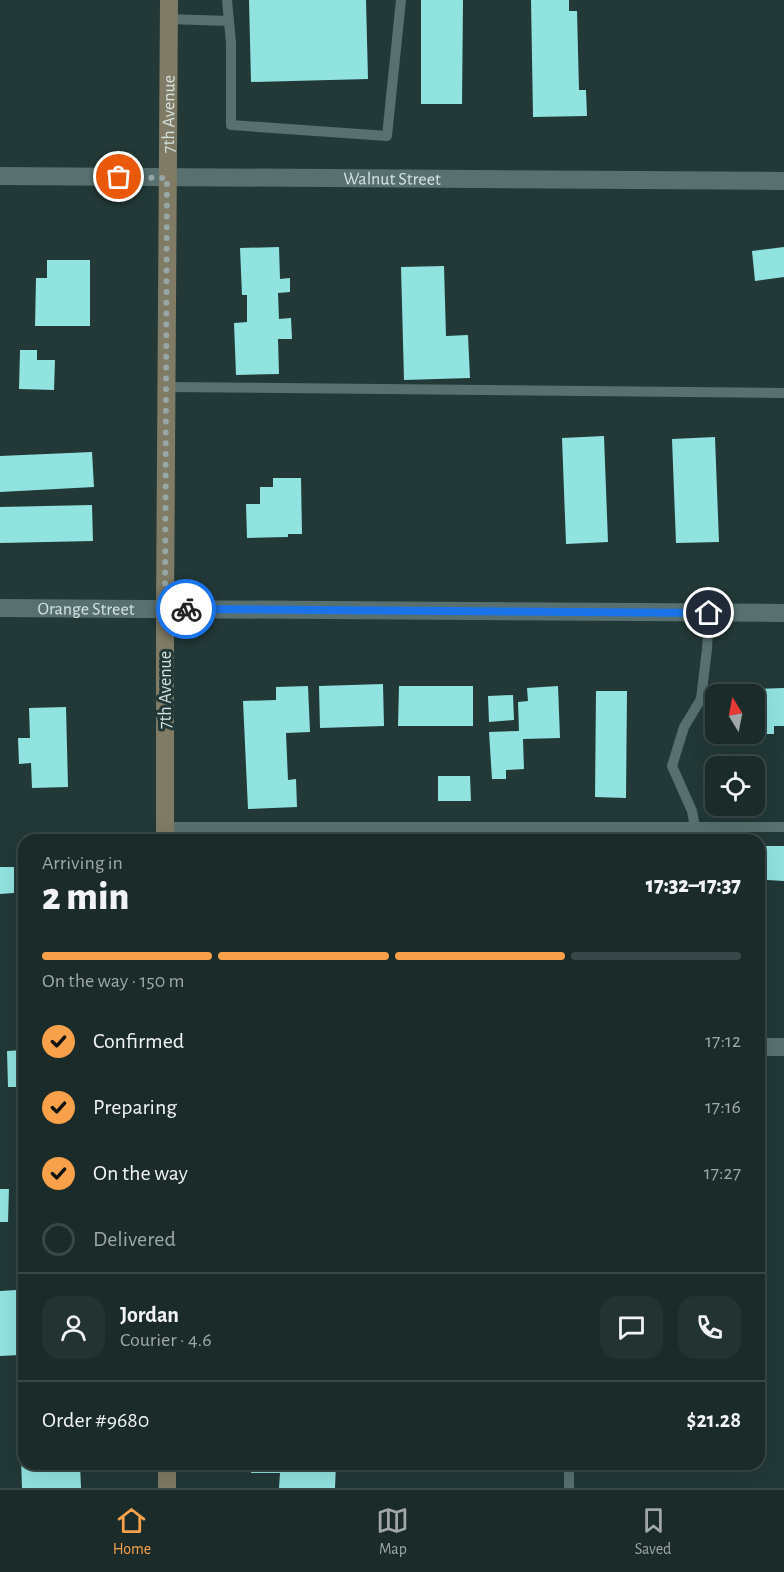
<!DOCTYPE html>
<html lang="en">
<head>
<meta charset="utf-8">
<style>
  :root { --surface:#1a2b2a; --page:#233332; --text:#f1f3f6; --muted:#9fa7a8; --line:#384747; --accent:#f8a14a }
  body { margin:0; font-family:"Alegreya Sans",sans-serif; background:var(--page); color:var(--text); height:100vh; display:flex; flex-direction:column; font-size:22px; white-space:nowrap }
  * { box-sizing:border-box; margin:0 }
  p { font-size:20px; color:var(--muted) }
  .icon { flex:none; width:33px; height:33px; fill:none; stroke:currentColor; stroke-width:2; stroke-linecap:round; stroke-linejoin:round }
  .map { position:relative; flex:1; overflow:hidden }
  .side { position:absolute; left:18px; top:834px; width:747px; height:636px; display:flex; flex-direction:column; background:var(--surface); border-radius:18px; box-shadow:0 6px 24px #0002,0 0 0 2px var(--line) }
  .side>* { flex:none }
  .needle { width:39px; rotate:350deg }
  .tools { position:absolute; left:705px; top:684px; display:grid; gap:12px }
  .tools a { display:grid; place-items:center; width:60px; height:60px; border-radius:12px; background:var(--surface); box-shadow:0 6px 24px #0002,0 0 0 2px var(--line); font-size:30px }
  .pin { position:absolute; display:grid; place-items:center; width:51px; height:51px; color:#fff; margin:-26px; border:3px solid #fff; border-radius:50%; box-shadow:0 2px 6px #0007 }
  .courier { position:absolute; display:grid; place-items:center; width:60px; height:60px; margin:-30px; border:4px solid #1a73e8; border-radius:50%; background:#fff; color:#222; box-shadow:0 2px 8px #0007 }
  .head em { font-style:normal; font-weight:800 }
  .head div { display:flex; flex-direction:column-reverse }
  .head { display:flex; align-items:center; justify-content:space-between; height:102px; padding:0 24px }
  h1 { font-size:39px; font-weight:800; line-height:45px }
  .bar { display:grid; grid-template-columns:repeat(4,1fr); gap:9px 6px; align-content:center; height:72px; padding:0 24px }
  .bar i { height:8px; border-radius:4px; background:var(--line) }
  .bar .selected { background:var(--accent) }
  .bar p { grid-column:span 4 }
  .line { display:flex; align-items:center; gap:15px; padding:0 24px; border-top:2px solid var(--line) }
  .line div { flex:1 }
  .round { display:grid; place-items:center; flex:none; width:63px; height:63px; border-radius:18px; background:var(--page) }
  ol { padding:0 24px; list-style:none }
  li { display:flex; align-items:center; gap:18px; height:66px }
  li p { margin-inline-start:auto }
  li .icon { padding:6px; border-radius:50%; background:var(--accent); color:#111; stroke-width:4 }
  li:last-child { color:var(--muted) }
  li i { width:33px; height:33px; border:3px solid var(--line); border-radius:50% }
  .tab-bar { display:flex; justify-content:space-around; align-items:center; height:84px; border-top:2px solid var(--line); background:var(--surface); font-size:16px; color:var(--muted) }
  .tab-bar a { display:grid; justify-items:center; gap:3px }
  .tab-bar .selected { color:var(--accent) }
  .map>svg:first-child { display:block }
</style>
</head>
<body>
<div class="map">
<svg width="784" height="1488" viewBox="0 0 784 1488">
  <rect width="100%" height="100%" fill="#223938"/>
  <path fill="#91e3e0" d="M249 0H366L368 79 251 82Z
    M421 0H463L462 104H421Z
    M531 0H569V11H577L579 90H586L587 116 533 117Z
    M279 247 280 279 290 278V292L278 293 279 319 291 318 292 339H278L279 374 236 375 234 323 247 322V295H242L240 248Z
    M784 247V277L755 281 752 251Z
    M47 260H90V326H35L36 278H47Z
    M444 266 446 336 468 335 470 378 404 380 401 267Z
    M20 350H37V360H55L54 390 19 389Z
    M604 436 608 542 566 544 562 438Z
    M715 437 719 542 676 543 672 439Z
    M92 452 94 487 0 492V456Z
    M273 478H301L302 534H288V537L247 538 246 504H260V487H273Z
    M92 505 93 541 0 543V507Z
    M383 684 384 726 320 728 319 686Z
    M308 686 310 732 286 733 288 780 296 779 297 807 248 809 243 701 276 700V687Z
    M399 686H473V726H398Z
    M558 686 560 738 523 739 524 769 506 770V779H492L489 732 519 731 518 702 528 701 527 688Z
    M784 688V726H774V734H754V694H750V689Z
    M596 691H627L626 798 595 797Z
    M513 695 514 720 489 722 488 696Z
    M66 707 68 787 32 788 31 763 19 764 18 738H30L29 708Z
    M438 776H470L471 801H438Z
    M754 778H757V810L724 809V806H754Z
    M759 846H784V881L767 880V976H759Z
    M0 867H14V893L0 894Z
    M24 1050V1087H8L7 1051Z
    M20 1139H24V1213H21Z
    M0 1189H9L8 1222H0Z
    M16 1290 20 1355 0 1356V1291Z
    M21 1459H24V1464H80L81 1488H22Z
    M252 1464H336L335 1488H279L280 1473H251Z"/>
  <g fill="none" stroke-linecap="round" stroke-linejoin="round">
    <path stroke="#587170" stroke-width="10" d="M227 0 231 43V125L387 136 401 0
      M168 19 229 21
      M166 387 784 393
      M165 827H784
      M691 840 695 827 692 811 672 766 684 727 701 699 707 649 709 613
      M569 1464V1488"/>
    <g stroke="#587170" stroke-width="18">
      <path id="s1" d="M0 176 784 181"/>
      <path id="s2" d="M0 608 784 613"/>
      <path d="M759 1047H784"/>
    </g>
    <g stroke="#807b65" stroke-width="18">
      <path id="s3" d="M165 840V609L169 0"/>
      <path d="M167 1488V1464"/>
    </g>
  </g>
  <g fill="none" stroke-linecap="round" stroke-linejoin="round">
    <path stroke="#96a7a6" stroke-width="6" stroke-dasharray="0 10.8" d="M119 177 167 178 165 609H186"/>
    <path stroke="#1a73e8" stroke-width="8" d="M186 609 709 613"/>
  </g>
  <g text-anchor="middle" stroke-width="6" stroke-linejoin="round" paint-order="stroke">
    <g font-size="18" fill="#d4e2e1" stroke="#223938">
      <text dy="6" stroke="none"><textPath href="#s3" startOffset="726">7th Avenue</textPath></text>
      <text dy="6" stroke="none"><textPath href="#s1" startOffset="392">Walnut Street</textPath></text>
      <text dy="6" stroke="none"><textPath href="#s2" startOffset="86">Orange Street</textPath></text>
      <text transform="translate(165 690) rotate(-90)" y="6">7th Avenue</text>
    </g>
  </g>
</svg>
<div class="tools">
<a><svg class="needle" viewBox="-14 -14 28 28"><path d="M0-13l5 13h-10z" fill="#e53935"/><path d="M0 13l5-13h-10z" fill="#9fa7a8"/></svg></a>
<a><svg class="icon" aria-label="locate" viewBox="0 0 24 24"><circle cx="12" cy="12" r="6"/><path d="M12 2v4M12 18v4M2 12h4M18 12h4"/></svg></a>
</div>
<div class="pin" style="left:119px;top:177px;background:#ea580c"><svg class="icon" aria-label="bag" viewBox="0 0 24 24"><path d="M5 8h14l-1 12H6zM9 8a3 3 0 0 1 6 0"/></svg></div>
<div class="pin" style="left:709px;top:613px;background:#1f2937"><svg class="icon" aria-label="home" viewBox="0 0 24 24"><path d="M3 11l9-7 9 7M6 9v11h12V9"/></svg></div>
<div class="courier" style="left:186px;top:609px"><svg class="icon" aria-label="bike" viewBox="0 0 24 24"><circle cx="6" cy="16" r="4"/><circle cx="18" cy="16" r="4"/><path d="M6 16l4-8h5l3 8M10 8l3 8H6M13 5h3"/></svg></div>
<section class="side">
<div class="head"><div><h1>2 min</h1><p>Arriving in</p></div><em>17:32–17:37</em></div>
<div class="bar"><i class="selected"></i><i class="selected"></i><i class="selected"></i><i></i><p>On the way · 150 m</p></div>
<ol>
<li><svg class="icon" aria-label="check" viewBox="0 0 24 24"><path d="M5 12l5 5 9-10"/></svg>Confirmed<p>17:12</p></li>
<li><svg class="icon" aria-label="check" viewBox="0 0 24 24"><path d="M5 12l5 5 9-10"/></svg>Preparing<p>17:16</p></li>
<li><svg class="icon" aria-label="check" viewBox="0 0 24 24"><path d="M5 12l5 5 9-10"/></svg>On the way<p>17:27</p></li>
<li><i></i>Delivered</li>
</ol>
<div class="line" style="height:108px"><a class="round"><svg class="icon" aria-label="person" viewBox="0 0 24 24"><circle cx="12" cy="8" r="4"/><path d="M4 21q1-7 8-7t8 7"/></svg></a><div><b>Jordan</b><p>Courier · 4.6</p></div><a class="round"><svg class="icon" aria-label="chat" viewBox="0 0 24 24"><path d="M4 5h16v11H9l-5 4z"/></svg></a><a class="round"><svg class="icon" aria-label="phone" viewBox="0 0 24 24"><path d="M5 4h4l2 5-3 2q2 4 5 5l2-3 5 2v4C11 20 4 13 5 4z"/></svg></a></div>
<div class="line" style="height:78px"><div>Order #9680</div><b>$21.28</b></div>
</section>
</div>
<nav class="tab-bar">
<a class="selected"><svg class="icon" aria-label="home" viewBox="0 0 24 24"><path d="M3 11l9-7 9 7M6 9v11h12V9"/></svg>Home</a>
<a><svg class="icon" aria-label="map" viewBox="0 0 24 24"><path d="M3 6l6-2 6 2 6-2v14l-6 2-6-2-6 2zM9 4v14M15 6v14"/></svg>Map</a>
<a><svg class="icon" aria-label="saved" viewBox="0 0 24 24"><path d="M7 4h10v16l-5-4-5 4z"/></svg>Saved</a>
</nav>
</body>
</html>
